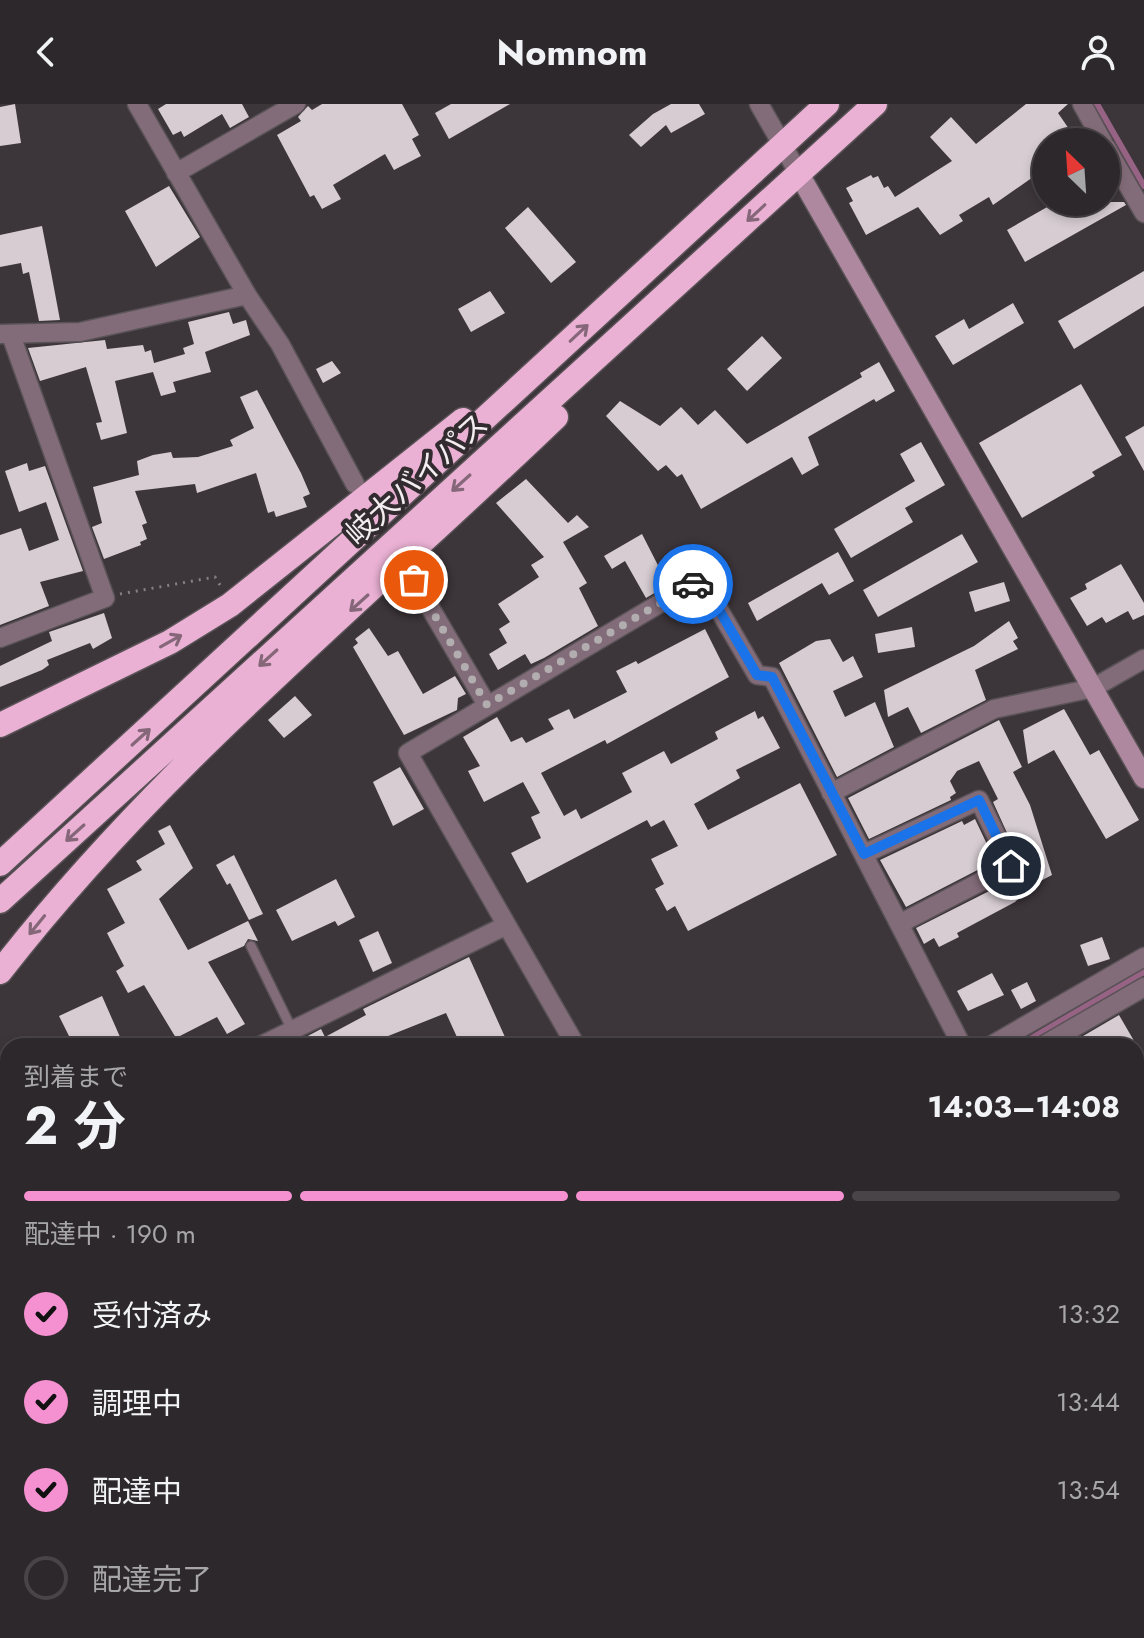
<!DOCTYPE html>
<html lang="ja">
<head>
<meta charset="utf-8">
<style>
  :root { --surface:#2d282b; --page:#393437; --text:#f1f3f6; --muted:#a7a6a9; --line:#484447; --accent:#f591d1 }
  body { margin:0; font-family:Jost,"Noto Sans JP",sans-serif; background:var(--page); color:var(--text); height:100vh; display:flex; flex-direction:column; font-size:30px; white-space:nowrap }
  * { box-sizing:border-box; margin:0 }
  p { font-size:26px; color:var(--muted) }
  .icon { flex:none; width:44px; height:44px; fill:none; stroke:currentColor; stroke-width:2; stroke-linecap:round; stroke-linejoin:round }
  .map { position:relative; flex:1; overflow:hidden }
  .drawer { position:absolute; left:0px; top:934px; width:1144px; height:600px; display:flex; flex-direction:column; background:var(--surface); border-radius:24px 24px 0 0; box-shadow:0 4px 12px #0003,0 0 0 2px var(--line) }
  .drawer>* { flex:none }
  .needle { width:52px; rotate:335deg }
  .buttons { position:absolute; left:1032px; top:24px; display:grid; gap:16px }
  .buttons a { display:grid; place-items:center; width:88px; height:88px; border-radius:50%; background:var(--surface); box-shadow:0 4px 12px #0003,0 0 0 2px var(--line); font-size:40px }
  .pin { position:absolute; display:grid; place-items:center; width:68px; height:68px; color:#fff; margin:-34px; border:4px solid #fff; border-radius:50%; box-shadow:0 2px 8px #0007 }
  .courier { position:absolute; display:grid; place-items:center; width:80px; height:80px; margin:-40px; border:6px solid #1a73e8; border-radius:50%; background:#fff; color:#222; box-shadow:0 2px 10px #0007 }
  .overview em { font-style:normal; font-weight:700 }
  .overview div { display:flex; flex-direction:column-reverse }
  .overview { display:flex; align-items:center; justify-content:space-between; height:136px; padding:0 24px }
  h1 { font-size:52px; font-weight:700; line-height:60px }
  .bar { display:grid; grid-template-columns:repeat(4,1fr); gap:12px 8px; align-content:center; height:96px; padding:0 24px }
  .bar i { height:10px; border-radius:6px; background:var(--line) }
  .bar .current { background:var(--accent) }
  .bar p { grid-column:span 4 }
  ol { padding:0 24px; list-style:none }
  li { display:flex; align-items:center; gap:24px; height:88px }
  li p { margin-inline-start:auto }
  li .icon { padding:8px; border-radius:50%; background:var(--accent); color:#111; stroke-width:4 }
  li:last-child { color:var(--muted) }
  li i { width:44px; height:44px; border:4px solid var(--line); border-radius:50% }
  header { display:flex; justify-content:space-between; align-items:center; height:104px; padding:0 24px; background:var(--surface); font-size:36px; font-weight:700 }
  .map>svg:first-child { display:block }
</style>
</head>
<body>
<header><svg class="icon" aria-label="back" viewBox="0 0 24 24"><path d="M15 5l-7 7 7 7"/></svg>Nomnom<svg class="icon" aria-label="person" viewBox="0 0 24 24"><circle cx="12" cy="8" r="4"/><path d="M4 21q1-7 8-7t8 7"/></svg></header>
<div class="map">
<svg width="1144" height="1534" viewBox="0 0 1144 1534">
  <rect width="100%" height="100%" fill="#3c3539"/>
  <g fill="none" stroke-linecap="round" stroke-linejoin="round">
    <path stroke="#976384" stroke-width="6" d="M1097 0 1144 82
      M1018 942 1144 868
      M407 1526 412 1534
      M759 1526 764 1534"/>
  </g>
  <path fill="#d6ccd2" d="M15 0 21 39 0 42V3Z
    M166 0H242L249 13 230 24 222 10 184 33 181 27 173 31 158 5Z
    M322 0H402L419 31 412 35 421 52 394 66 385 50 333 81 341 95 322 105 314 91 310 93 277 31 301 17 298 13 308 2 312 6Z
    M451 0H510L449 35 435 9Z
    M671 0H699L705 10 671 29 666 21 641 43 629 31 653 10Z
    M1026 0H1068L1058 9 1078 38H1046V64L993 101 989 93 959 111 963 117 940 131 918 103 866 131 849 99 853 97 846 84 871 71 873 74 878 72 884 84 888 82 895 93 952 57 930 33 951 13 976 40Z
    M169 82 200 133 156 163 125 107Z
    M1056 98H1124L1126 101 1025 158 1007 126Z
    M528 103 576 158 551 179 505 124Z
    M42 122 51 168 60 216 39 217 29 168 23 170 21 159 0 163V131Z
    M1144 167V202L1074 245 1058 217Z
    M490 187 505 209 471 228 458 205Z
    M1013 199 1024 219 953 261 935 232 964 215 969 225Z
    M229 208 233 220 246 216 250 231 205 248 211 268 173 278 176 288 161 292 153 268 115 277 127 329 101 336 96 319 102 318 86 263 40 277 28 244 105 236 107 245 143 241 145 248 151 246 154 259 185 250 183 244 194 240 188 218Z
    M762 232 782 254 747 287 727 265Z
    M332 257 341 269 323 279 316 265Z
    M879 258 895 287 876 298 874 295 808 333 819 361 802 371 792 353 701 405 682 370 677 373 666 361 658 367 606 312 620 297 660 322 681 303 698 321 715 306 747 340 862 273 860 269Z
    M1081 280 1122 351 1092 368 1095 372 1022 414 979 339Z
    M257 286 301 369 310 390 303 393 307 403 276 413 274 407 268 409 256 369 197 389 195 380 135 387 147 419 142 421 147 435 140 438 141 441 104 455 92 423 102 419 93 383 139 371 137 357 153 351 171 348 173 354 198 353 233 342 230 336 254 324 240 293Z
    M1144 322V367L1125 333Z
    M921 338 945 381 905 404 913 418 851 454 834 425 915 377 900 350Z
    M27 359 29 367 45 362 83 467 40 478 49 502 0 521V431L21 424 29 447 59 436 46 398 19 408 5 367Z
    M526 375 568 419 577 411 589 423 563 438 587 479 579 484 598 522 544 554 531 560 525 550 498 566 489 550 507 539 499 525 510 518 498 500 539 473 531 461 544 453 496 399Z
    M642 430 668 481 646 494 625 457 612 465 604 452Z
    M962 430 978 458 878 513 863 486Z
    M838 448 854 477 829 491 822 479 757 517 748 499Z
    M1121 460 1144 499V511L1133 516 1128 507 1106 519 1102 513 1087 522 1070 494 1087 485 1085 480Z
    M1004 478 1010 497 975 508 969 488Z
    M104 509 112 534 93 545 90 539 47 556 49 561 42 566 0 583V562L52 537 49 528Z
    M1009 517 1018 534 1013 537 1018 545 975 566 986 596 921 629 908 603 888 613 884 586 974 542Z
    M912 523 915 543 878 549 875 530Z
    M369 524 388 552 398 547 423 590 455 572 466 590 458 594 457 606 404 631 353 543 358 539 355 535Z
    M705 525 729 573 607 640 605 636 541 669 564 712 576 705 581 715 632 688 622 669 664 647 671 660 718 635 715 628 755 607 758 615 763 612 780 644 736 666 740 674 694 700 708 726 800 679 837 751 688 827 675 802 667 807 655 785 664 780 651 755 678 742 664 716 651 723 647 716 527 779 511 749 541 734 531 713 540 709 523 678 484 698 468 667 480 662 463 633 497 613 511 638 522 633 526 639 554 625 548 615 569 605 574 615 627 588 616 567 636 557 638 560Z
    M830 535 843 558 853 552 863 573 833 587 845 613 875 598 894 643 837 673 779 559 816 537Z
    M295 592 312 611 284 634 268 616Z
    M1064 605 1090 651 1099 646 1139 716 1106 735 1054 646 1028 660 1023 626Z
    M999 616 1022 663 1013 668 1030 701 1052 771 1017 789 1019 794 1015 798 957 829 959 833 939 843 934 834 924 840 916 824 1017 773 1023 764 993 698 998 695 979 657 957 667 950 677 956 689 950 693 951 696 869 735 848 694Z
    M400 663 424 705 393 722 373 678Z
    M975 715 995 757 906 803 880 756 962 717 964 721Z
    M170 721 193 764 159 795 188 846 248 817 258 837 248 835 244 842 208 858 245 920 227 930 217 913 176 934 144 881 128 889 116 867 124 862 107 829 125 819 107 785 142 766 136 757 165 740 158 727Z
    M234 751 263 810 249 816 230 779 227 781 216 761Z
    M336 775 355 813 338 822 335 817 292 837 276 806Z
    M378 827 392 859 373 868 359 836Z
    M1102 833 1110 855 1088 862 1080 841Z
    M469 853 509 942H461L446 909 363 942H307L304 934 321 925 325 933 366 911 363 905Z
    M992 869 1004 891 968 907 957 887Z
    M1027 878 1036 897 1021 905 1011 886Z
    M102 892 124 942H74L59 912Z
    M1119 911 1137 942H1066Z"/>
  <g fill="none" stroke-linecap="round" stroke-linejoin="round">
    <defs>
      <path id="lane" d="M251 842 300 942
        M770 1526 774 1534"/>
      <path id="street" d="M137 0 247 191 280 240 355 380
        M759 0 799 70
        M1082 0 1103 38
        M1106 43 1144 109
        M176 69 296 0
        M0 230 80 228 247 191
        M414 476 487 601
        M0 534 105 494 11 231
        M831 689 994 605 1093 584 1144 555
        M864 750 979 696 1011 762 899 820
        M260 942 505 822
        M576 942 408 649 701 475 757 571 772 573 962 942
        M990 942 1144 853
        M1042 942 1144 883
        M0 1079 8 1075
        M1136 1205 1144 1200
        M0 1463 8 1460
        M1136 1483 1144 1479
        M1136 1511 1144 1507
        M395 1526 399 1534
        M420 1526 425 1534
        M741 1526 746 1534
        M157 1534 171 1526
        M561 1534 575 1526
        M1048 1534 1062 1526
        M1096 1534 1110 1526"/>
      <path id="secondary" d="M799 70 1144 674"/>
      <path id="primary" d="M53 1526 58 1534"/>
      <path id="highway" d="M0 621 170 538 230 501 463 316
        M0 760 827 0
        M0 797 875 0
        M0 868C161 660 367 495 556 313
        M0 1418 8 1447"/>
    </defs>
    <use href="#lane" stroke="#595256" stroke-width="12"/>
    <use href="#street" stroke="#595256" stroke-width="21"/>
    <use href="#secondary" stroke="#595256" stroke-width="23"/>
    <use href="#primary" stroke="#595256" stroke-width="23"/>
    <use href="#highway" stroke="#595256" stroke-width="27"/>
    <path stroke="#868083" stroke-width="3" stroke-dasharray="2 6" stroke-linecap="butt" d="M120 490 215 473 220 481
      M371 1534 378 1530"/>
    <use href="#lane" stroke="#836c79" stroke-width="9"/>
    <use href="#street" stroke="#836c79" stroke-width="18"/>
    <use href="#secondary" stroke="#ad889e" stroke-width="20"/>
    <use href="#primary" stroke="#cd9ebb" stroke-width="20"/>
    <use href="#highway" stroke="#eab1d4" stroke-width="24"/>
  </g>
  <defs><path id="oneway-shaft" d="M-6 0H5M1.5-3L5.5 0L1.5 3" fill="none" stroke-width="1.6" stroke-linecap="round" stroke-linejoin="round" transform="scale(2)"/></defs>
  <g stroke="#856779">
    <use href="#oneway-shaft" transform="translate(756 109) rotate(137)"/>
    <use href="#oneway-shaft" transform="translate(579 229) rotate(-43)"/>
    <use href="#oneway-shaft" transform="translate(461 379) rotate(138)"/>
    <use href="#oneway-shaft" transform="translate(359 499) rotate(138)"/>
    <use href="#oneway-shaft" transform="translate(171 537) rotate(-29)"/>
    <use href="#oneway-shaft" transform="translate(268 554) rotate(138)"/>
    <use href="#oneway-shaft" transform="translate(141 633) rotate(-42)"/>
    <use href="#oneway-shaft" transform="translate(75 729) rotate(138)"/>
    <use href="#oneway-shaft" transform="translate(37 821) rotate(129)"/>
  </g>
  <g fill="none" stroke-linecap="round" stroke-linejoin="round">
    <path stroke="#b2adaf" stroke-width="8" stroke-dasharray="0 14.4" d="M414 476 487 601 693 480"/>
    <path stroke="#1a73e8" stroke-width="10" d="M693 480 701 475 757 571 772 573 864 750 979 696 1011 762"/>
  </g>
  <g text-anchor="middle" stroke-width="8" stroke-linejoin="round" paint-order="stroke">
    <g font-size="30" fill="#f2edef" stroke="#322b2f">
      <text transform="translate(417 375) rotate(-42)" y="10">岐大バイパス</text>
    </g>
  </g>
</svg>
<div class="buttons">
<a><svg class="needle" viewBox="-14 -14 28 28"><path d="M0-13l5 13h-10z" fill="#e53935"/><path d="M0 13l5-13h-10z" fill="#a7a6a9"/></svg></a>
</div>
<div class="pin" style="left:414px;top:476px;background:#ea580c"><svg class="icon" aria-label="bag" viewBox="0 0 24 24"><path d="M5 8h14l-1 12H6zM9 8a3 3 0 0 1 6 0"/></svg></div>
<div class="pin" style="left:1011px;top:762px;background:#1f2937"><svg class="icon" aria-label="home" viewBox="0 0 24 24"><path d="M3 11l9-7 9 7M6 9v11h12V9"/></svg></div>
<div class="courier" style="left:693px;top:480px"><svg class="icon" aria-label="car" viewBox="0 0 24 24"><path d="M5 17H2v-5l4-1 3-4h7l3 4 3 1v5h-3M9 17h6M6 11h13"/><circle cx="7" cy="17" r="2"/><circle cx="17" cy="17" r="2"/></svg></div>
<section class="drawer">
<div class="overview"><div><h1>2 分</h1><p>到着まで</p></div><em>14:03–14:08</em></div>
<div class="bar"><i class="current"></i><i class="current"></i><i class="current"></i><i></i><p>配達中 · 190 m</p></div>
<ol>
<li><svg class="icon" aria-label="check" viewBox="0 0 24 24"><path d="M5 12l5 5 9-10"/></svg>受付済み<p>13:32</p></li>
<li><svg class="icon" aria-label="check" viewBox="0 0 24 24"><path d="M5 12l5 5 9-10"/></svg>調理中<p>13:44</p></li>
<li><svg class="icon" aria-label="check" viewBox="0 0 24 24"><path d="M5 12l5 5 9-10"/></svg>配達中<p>13:54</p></li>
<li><i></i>配達完了</li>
</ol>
</section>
</div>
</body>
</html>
